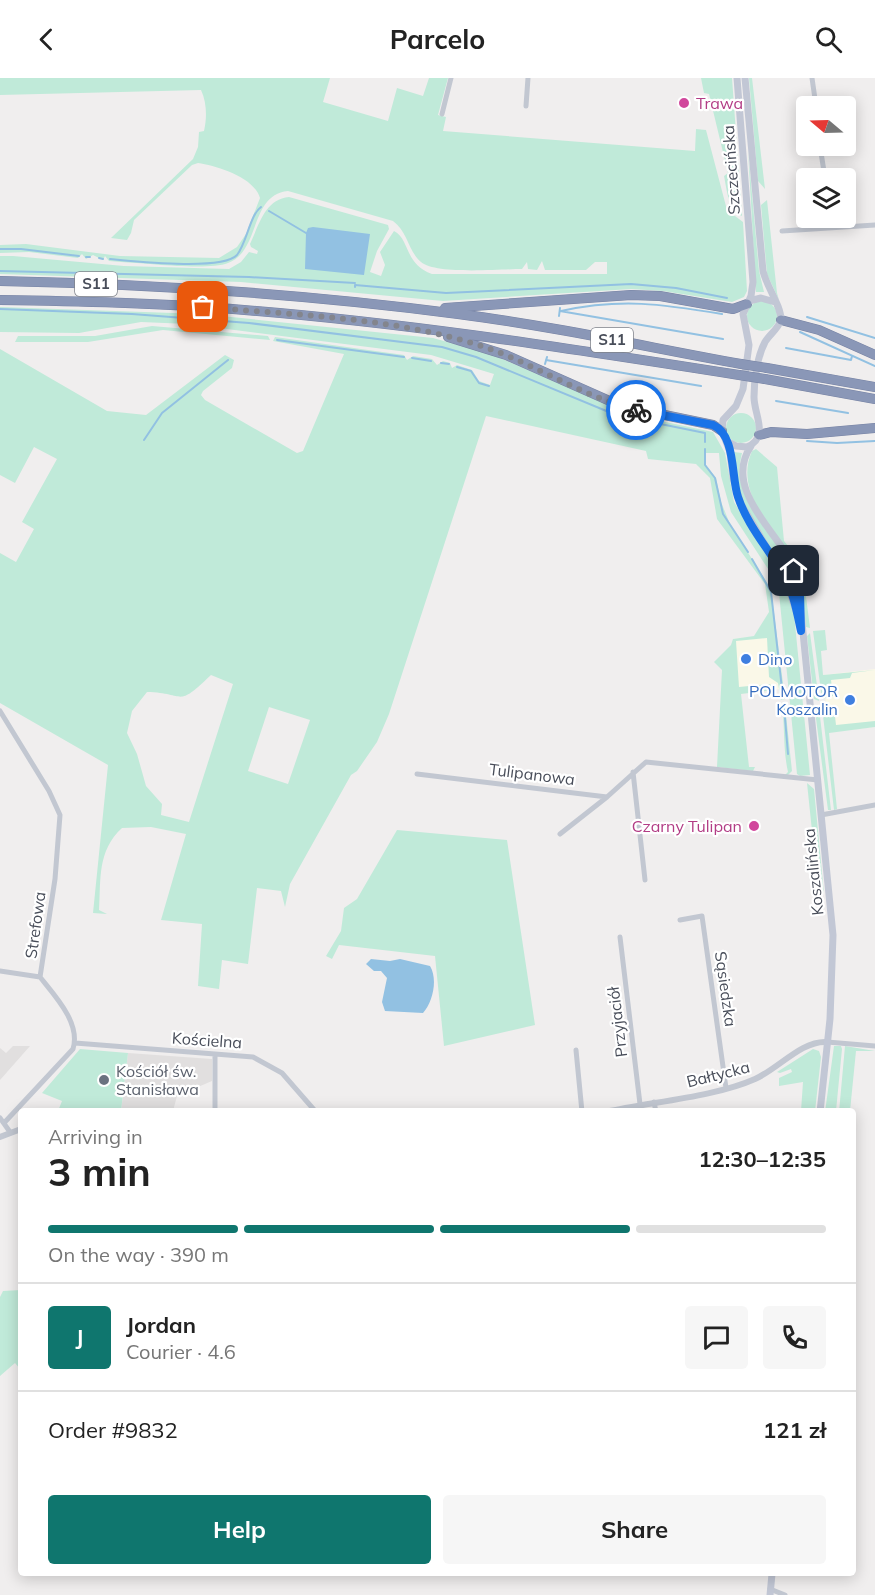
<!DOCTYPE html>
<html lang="en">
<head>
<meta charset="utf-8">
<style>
  :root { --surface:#fff; --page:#f6f6f6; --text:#222; --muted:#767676; --line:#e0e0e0; --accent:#0f766e }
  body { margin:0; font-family:Mulish,sans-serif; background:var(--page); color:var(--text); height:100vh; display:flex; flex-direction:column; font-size:22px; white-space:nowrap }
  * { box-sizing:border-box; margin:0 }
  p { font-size:20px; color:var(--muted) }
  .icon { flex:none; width:33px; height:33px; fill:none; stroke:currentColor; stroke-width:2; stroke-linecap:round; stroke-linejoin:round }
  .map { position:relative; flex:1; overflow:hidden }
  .panel { position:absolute; left:18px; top:1030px; width:838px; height:468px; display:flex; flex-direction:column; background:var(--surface); border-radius:6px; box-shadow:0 3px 15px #0003 }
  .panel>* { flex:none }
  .needle { width:39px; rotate:289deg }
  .tools { position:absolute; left:796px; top:18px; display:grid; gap:12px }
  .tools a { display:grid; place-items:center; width:60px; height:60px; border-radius:6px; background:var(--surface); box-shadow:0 3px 15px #0003; font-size:30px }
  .pin { position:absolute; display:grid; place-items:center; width:51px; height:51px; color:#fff; margin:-26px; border-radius:12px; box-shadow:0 3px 9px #0006 }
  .courier { position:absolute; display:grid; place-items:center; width:60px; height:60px; margin:-30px; border:4px solid #1a73e8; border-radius:50%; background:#fff; color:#222; box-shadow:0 2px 8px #0007 }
  .overview em { font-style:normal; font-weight:700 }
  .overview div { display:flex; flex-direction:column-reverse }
  .overview { display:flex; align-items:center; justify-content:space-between; height:102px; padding:0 30px }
  h1 { font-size:39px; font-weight:700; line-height:45px }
  .bar { display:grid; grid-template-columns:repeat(4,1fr); gap:9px 6px; align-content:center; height:72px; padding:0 30px }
  .bar i { height:8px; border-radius:4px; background:var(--line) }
  .bar .current { background:var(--accent) }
  .bar p { grid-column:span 4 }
  .line { display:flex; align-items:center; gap:15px; padding:0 30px; border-top:2px solid var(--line) }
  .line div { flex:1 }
  .round { display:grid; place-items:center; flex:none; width:63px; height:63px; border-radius:6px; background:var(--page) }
  .cta { display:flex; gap:12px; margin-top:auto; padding:12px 30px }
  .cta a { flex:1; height:69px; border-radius:6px; background:var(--accent); color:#fff; font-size:24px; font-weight:700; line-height:69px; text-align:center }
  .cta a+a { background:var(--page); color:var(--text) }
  header { display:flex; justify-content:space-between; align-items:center; height:78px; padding:0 30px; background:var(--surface); font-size:27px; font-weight:700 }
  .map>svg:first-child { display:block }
</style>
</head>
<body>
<header><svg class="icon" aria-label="back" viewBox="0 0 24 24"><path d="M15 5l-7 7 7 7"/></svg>Parcelo<svg class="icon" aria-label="search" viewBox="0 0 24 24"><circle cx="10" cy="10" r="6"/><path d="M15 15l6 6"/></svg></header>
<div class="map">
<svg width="875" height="1517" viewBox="0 0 875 1517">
  <rect width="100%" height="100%" fill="#f0eeee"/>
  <path fill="#faf8e8" d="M774 556 780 611 738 616 733 561Z
    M875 591V649L829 654 823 597Z"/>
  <path fill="#e1dfdf" d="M13 968H30L0 1002V970L6 975Z
    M128 975 212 981V1003L177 1018 173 1033 121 1034Z"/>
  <path fill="#c0ead9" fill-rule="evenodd" d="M0 0H330L323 24 388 43 397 10 423 18 429 0H448L438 37 446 39 443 53 695 73 696 51 706 52 727 132 743 144 747 213 744 219 732 224 663 213 631 211 443 223 241 204 0 196V178H13L124 188 229 191 241 184 249 174 257 176 258 173 251 169 250 166C259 147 265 121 289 119L388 147 389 151 377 173 370 194 381 198 385 187 380 174 394 153C410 161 404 186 432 196H607V184H595L586 192H545L542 183 537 192 528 191 527 184 522 191C501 191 436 197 421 184 408 173 408 154 393 143L288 113C249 117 261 173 228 185 207 193 146 185 121 184L109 183 105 178 103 182 93 177 86 181 82 176 78 180 29 174 0 175V167L26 166 120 178 219 180 237 169 246 156 260 120C254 99 217 88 198 85L192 87 134 142 131 155 127 162 111 160 193 81 198 69 199 54 204 53C207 40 207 25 201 12L0 17Z
    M701 0H732L742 138C728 132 727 112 724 98L728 95 709 16 704 15Z
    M749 0H752L765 111 758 103Z
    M748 72 759 193 764 214H756Z
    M767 122 777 215 779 222 767 196 761 127Z
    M747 238a15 15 0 1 1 30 0a15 15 0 1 1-30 0Z
    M0 229 202 236 433 260 491 276 632 337 713 354 725 375 734 424 776 492 786 511 794 536 810 697 800 698 797 696 779 515 772 497 731 434 721 398 719 375H706V387L716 400 721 424 730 446 771 511 785 621 781 622 778 605 769 599 767 560 736 563 739 609 770 606 774 612 741 616 749 689H755L753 693 717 689 722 592 714 584 731 567 733 561 754 558 769 534 765 506 717 441 710 400 696 386 648 381 646 373 486 338 389 636 377 664 357 693 351 697 290 806 285 829 281 813 257 810 248 886 222 882 219 911 198 908 202 846 161 842 186 756 151 749 122 750C97 773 101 801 99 832L107 836 93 835 108 687 0 625V475L16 484 34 451 22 444 57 381 34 369 15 405 0 397V271L107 333 146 337 225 277 234 282 232 290 203 313 201 317 205 322 297 375 303 373 344 276 273 263 275 259 404 277 407 282 413 278 432 281 437 287 443 283 450 285 452 290 457 287 472 292 479 303 490 307 494 296 431 277 188 246 141 244 79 255 0 254ZM211 597 233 606 189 744 161 737 162 726 146 708 137 676 127 655 132 633 147 614C188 615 175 631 211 597ZM269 629 310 642 288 706 248 693Z
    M152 248 268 258 270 262 163 252 88 264H15L18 258H95Z
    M726 350a15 15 0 1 1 30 0a15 15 0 1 1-30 0Z
    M756 371 777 389 784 463 789 469 800 471 810 550 806 549C804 534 804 518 799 503 786 463 731 419 752 373Z
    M734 374 742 375C732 414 757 438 778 468 788 482 792 499 796 516L745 428 739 410Z
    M825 552 827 572 821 573 823 597 875 592 852 595 850 600 831 602 833 618 822 621 813 553Z
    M810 555 819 623 814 621 807 558Z
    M782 627H785L792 693 788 697H785L788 694C783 672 785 649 782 627Z
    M822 629H838L834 630 836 647 875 643V649L829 655 837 731 834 732Z
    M819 630 831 732H828L815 633Z
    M807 705 814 711 824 816 814 772Z
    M397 752 507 762 535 947 444 968 435 878 339 867 332 881 326 878 341 853 344 830 357 821Z
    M834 968H841L842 971 836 1033 825 1034Z
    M845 968 875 973H856L850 1033 839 1034Z
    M80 971 128 975 121 1033H58L62 1023 42 1015Z
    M813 971 819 973 821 979 815 1033H801L803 1004 779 1008V1000L792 994 791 991 780 995 777 994Z
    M21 1212V1292L15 1285 0 1298V1219L3 1213Z"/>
  <path fill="#92c1e2" d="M313 149 370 156 364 197 305 191 306 155 308 150Z
    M371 881 390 883 400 881 430 888C438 901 433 924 423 935L385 933 382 924 387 900 381 893H374L366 886Z"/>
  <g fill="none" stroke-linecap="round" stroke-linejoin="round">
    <path stroke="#92c1e2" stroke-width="2" d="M269 133 306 155
      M0 171H21L79 178
      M86 179H90
      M99 180 103 181
      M110 181C133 183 222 193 237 177 247 164 250 137 261 129
      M0 193 249 199 355 205
      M355 209V207L446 215 631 206 676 210 727 220
      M0 231 132 236 249 245 442 269 476 279 616 337 705 355V364
      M560 233 723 261
      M561 233C621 220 662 226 722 236
      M559 238 560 230
      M807 239 875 260
      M800 254 875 288
      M277 262 404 279
      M786 270 851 282 852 278
      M412 280 431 283
      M546 282 701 308
      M441 285 449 286
      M545 286 547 279
      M457 289 471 293 479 305 489 308
      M776 323 848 335
      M144 362 162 335 228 282
      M807 363 837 365 875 363
      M705 371V387L715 400 723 436 748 474
      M752 481 771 514 783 620
      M784 628 788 676"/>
    <defs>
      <path id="motorway" d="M0 203C153 206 306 216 458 236 553 248 647 269 741 286
        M0 222C68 223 136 224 204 229 383 241 561 269 739 297
        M445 230 631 217 660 218 733 231 747 226
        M781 242 819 252 875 277
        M448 259 506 277 621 328 713 347 722 353
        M767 290 875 309
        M765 301 875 321
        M759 357 771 354 807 356 875 350"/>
    </defs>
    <use href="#motorway" stroke="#7682a3" stroke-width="10"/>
    <path stroke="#c2c7d1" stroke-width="5" d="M812 0 816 28
      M526 28 528 0
      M442 36 451 0
      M820 68 825 100
      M829 140 830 150
      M782 153 875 147
      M0 633 49 713 60 737 55 801 40 899C55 918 81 945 73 971L4 1045
      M633 694 645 802
      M417 696 607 719 646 684 818 702
      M821 737 875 727
      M560 756 607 719
      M680 842 702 838 726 1010
      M620 859 640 1026
      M0 893 40 899
      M827 964 875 968
      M75 965 253 979 282 995 316 1034
      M576 972 582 1034
      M654 1024 656 1034
      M215 1034V976
      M0 1040 10 1054
      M770 1511 785 1517"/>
    <path stroke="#c2c7d1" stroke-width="6" d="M606 1034C650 1024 715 1019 755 1001 778 991 802 962 827 964
      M0 1059 21 1051"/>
    <path stroke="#c2c7d5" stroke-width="7" d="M737 0 753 204 751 218 743 236 749 267 743 311 736 328 723 342 722 353 730 374 733 400 741 426 785 500 797 536
      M749 223 761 220 775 224
      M726 363 736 368 747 369C770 359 754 337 754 319 754 303 757 279 765 264 770 256 778 251 781 242 781 227 767 210 763 193L745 0
      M751 368C726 405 764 442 783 471 791 484 796 499 799 514L833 857 830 941 820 1034
      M770 1517 772 1496"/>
    <use href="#motorway" stroke="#8a97b7" stroke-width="9"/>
    <defs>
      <path id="motorway-bridge" d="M741 286 767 290
        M739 297 765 301"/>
    </defs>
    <use href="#motorway-bridge" stroke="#7682a3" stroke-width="10" stroke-linecap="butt"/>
    <use href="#motorway-bridge" stroke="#8a97b7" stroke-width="9"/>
  </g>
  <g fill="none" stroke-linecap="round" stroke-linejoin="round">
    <path stroke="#83858d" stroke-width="6" stroke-dasharray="0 10.8" d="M203 229C294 237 388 239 475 266 531 283 580 318 636 332"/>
    <path stroke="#1a73e8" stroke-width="8" d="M636 332 713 347C736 357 731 399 738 419 748 449 770 472 785 500 794 516 797 535 801 553L800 514 794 493"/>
  </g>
  <g fill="#d1479c" stroke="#fff" stroke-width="2">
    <circle cx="684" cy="25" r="6"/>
    <circle cx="754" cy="748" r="6"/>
  </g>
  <g fill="#3f7fe0" stroke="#fff" stroke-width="2">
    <circle cx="746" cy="581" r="6"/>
    <circle cx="850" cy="622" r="6"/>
  </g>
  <circle fill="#6b7280" stroke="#fff" stroke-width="2" cx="104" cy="1002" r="6"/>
  <g text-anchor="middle" stroke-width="4.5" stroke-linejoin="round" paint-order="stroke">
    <g fill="#fff" stroke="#7f828b" stroke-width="1.5">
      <rect x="75" y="194" width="42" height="24" rx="4.5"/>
      <rect x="591" y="250" width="42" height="24" rx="4.5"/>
    </g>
    <g font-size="15" font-weight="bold" fill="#484d59">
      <text x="96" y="211">S11</text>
      <text x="612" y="267">S11</text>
    </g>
    <g font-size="16" fill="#b23c85" stroke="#fff" text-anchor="start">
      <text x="696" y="31">Trawa</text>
      <text x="742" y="754" text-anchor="end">Czarny Tulipan</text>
    </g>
    <g font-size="16" fill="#484d59" stroke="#fff">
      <text transform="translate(731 92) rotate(-94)" y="6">Szczecińska</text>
      <text transform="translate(532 696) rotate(7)" y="6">Tulipanowa</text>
      <text transform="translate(813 794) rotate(-96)" y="6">Koszalińska</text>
      <text transform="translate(35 847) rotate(-82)" y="6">Strefowa</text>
      <text transform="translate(726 911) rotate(82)" y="6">Sąsiedzka</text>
      <text transform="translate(617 944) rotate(-97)" y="6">Przyjaciół</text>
      <text transform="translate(207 962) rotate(4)" y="6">Kościelna</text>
      <text transform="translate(718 996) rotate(-14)" y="6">Bałtycka</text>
    </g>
    <g font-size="16" fill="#366cbe" stroke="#fff" text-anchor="start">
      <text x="758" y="587">Dino</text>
      <text x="838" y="619" text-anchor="end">POLMOTOR<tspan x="838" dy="18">Koszalin</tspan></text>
    </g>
    <g font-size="16" fill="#5b616d" stroke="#fff" text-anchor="start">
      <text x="116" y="999">Kościół św.<tspan x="116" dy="18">Stanisława</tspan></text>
    </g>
  </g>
</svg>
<div class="tools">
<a><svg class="needle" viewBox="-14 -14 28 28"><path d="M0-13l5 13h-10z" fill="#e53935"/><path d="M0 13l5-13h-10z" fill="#767676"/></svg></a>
<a><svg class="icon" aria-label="layers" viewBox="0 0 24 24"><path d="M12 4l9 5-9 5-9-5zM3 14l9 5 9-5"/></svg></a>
</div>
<div class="pin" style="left:203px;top:229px;background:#ea580c"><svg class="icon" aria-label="bag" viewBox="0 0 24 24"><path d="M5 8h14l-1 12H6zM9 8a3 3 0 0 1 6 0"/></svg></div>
<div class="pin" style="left:794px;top:493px;background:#1f2937"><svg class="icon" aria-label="home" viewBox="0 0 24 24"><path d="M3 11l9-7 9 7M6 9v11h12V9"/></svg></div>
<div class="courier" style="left:636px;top:332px"><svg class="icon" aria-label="bike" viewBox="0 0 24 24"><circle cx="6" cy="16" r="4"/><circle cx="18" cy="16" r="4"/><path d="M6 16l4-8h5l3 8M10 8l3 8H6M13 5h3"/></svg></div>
<section class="panel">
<div class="overview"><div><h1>3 min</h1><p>Arriving in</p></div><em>12:30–12:35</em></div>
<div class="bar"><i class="current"></i><i class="current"></i><i class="current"></i><i></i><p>On the way · 390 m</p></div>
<div class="line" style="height:108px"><b class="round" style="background:var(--accent);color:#fff">J</b><div><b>Jordan</b><p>Courier · 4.6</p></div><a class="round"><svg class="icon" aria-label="chat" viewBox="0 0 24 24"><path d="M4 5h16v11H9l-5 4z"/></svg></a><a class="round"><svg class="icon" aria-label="phone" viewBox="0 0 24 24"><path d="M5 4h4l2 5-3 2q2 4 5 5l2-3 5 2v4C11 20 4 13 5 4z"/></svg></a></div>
<div class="line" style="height:78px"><div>Order #9832</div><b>121 zł</b></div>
<div class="cta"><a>Help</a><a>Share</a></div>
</section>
</div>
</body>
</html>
